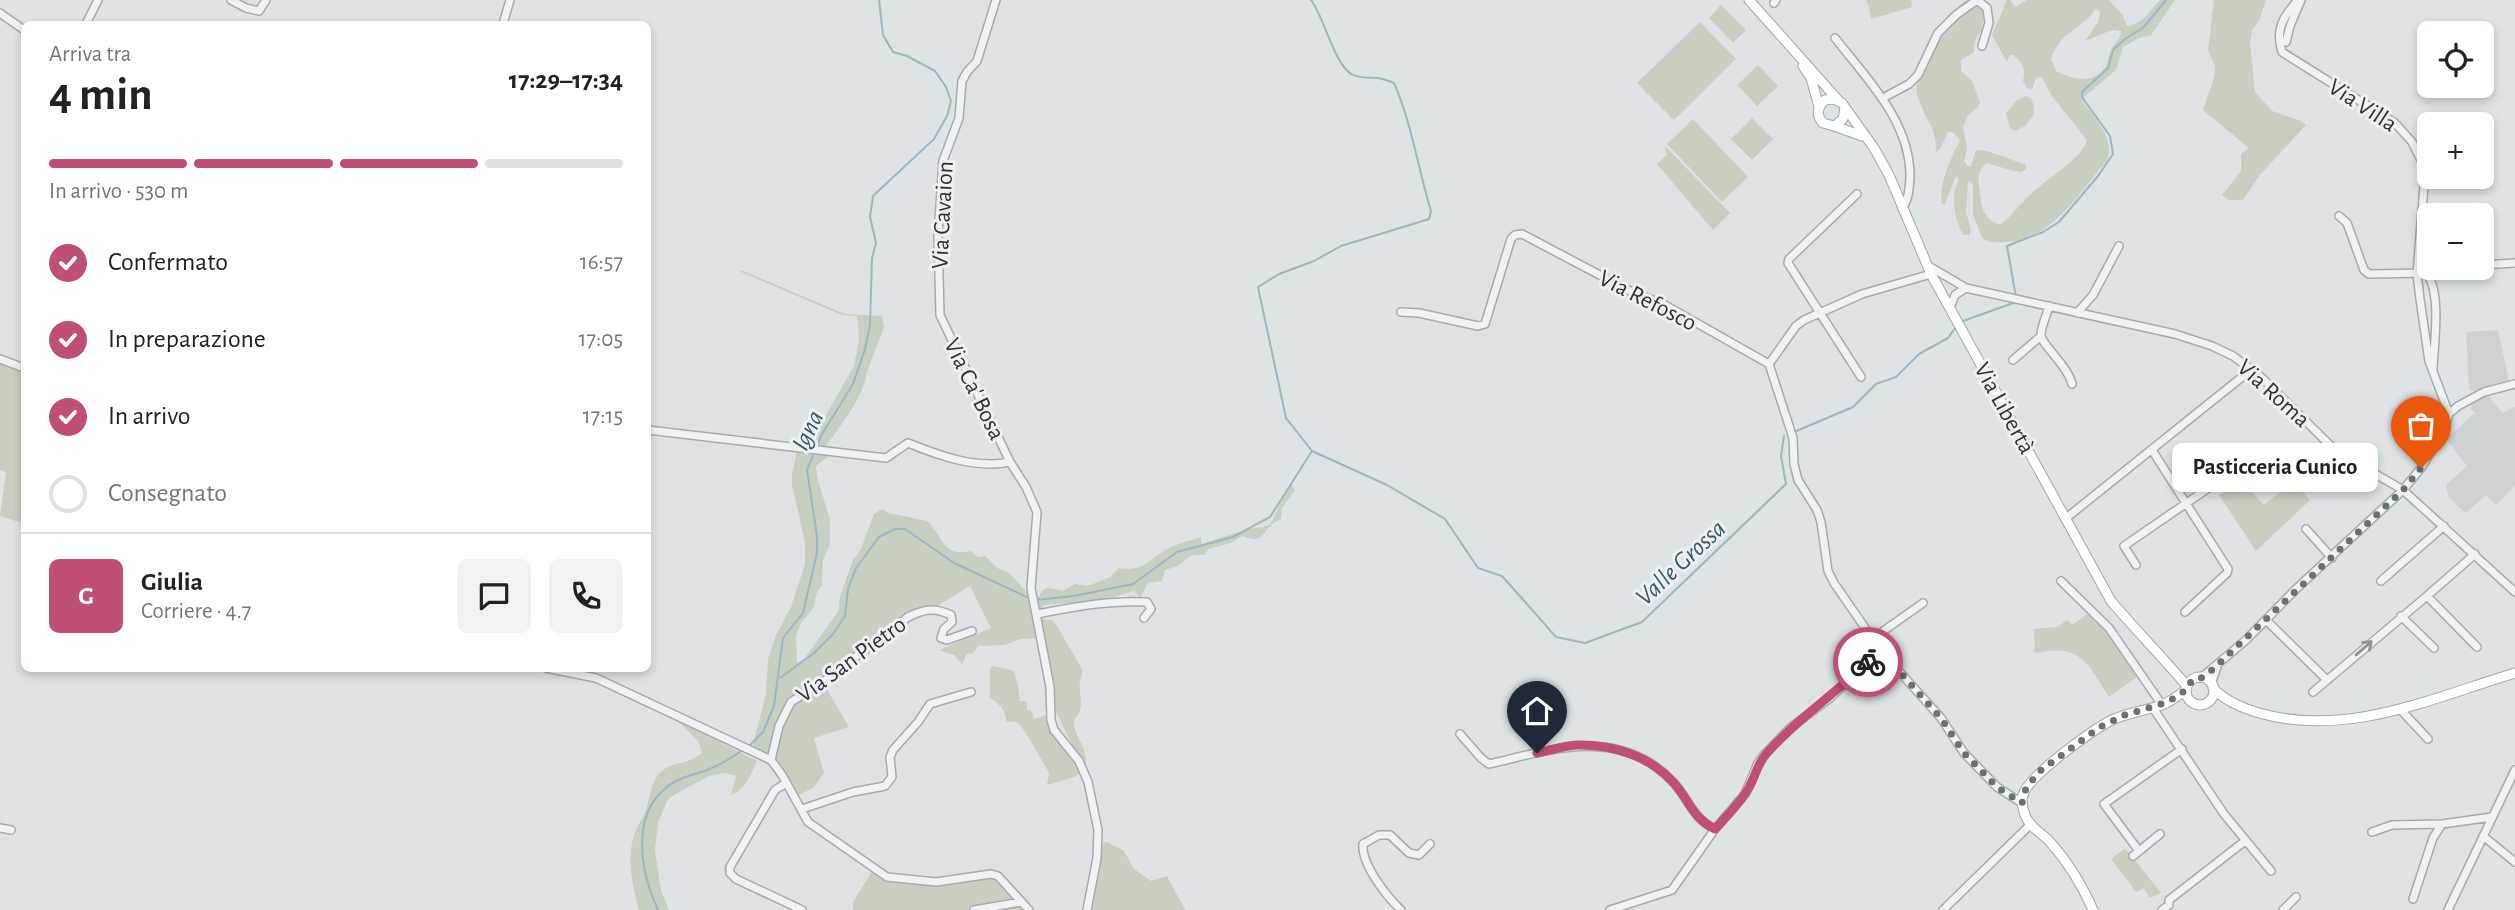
<!DOCTYPE html>
<html lang="it">
<head>
<meta charset="utf-8">
<style>
  :root { --surface:#fff; --page:#f2f2f2; --text:#222; --muted:#767676; --line:#e0e0e0; --accent:#c04f75 }
  body { margin:0; font-family:"Alegreya Sans",sans-serif; background:var(--page); color:var(--text); height:100vh; display:flex; flex-direction:column; font-size:26px; white-space:nowrap }
  * { box-sizing:border-box; margin:0 }
  p { font-size:23px; color:var(--muted) }
  .icon { flex:none; width:38px; height:38px; fill:none; stroke:currentColor; stroke-width:2; stroke-linecap:round; stroke-linejoin:round }
  .map { position:relative; flex:1; overflow:hidden }
  .side { position:absolute; left:21px; top:21px; width:630px; height:651px; display:flex; flex-direction:column; background:var(--surface); border-radius:10px; box-shadow:0 4px 10px #0003 }
  .side>* { flex:none }
  .fabs { position:absolute; left:2417px; top:21px; display:grid; gap:14px }
  .fabs a { display:grid; place-items:center; width:77px; height:77px; border-radius:10px; background:var(--surface); box-shadow:0 4px 10px #0003; font-size:35px }
  .pin { position:absolute; display:grid; place-items:center; width:60px; height:60px; color:#fff; margin:-72px -30px; border-radius:50% 50% 50% 0; rotate:-45deg; box-shadow:0 0 7px #0007 }
  .pin .icon { rotate:45deg }
  .courier { position:absolute; display:grid; place-items:center; width:70px; height:70px; margin:-35px; border:5px solid #c04f75; border-radius:50%; background:#fff; color:#222; box-shadow:0 2px 9px #0007 }
  .bubble { position:absolute; height:49px; border-radius:10px; background:var(--surface); box-shadow:0 4px 10px #0003; font-size:23px; font-weight:700; line-height:49px; text-align:center }
  .overview em { font-style:normal; font-weight:700 }
  .overview div { display:flex; flex-direction:column-reverse }
  .overview { display:flex; align-items:center; justify-content:space-between; height:119px; padding:0 28px }
  h1 { font-size:46px; font-weight:700; line-height:52px }
  .bar { display:grid; grid-template-columns:repeat(4,1fr); gap:10px 7px; align-content:center; height:84px; padding:0 28px }
  .bar i { height:9px; border-radius:5px; background:var(--line) }
  .bar .selected { background:var(--accent) }
  .bar p { grid-column:span 4 }
  .line { display:flex; align-items:center; gap:18px; padding:0 28px; border-top:2px solid var(--line) }
  .line div { flex:1 }
  .round { display:grid; place-items:center; flex:none; width:74px; height:74px; border-radius:10px; background:var(--page) }
  ol { padding:0 28px; list-style:none }
  li { display:flex; align-items:center; gap:21px; height:77px }
  li p { margin-inline-start:auto }
  li .icon { padding:7px; border-radius:50%; background:var(--accent); color:#fff; stroke-width:4 }
  li:last-child { color:var(--muted) }
  li i { width:38px; height:38px; border:4px solid var(--line); border-radius:50% }
  .map>svg:first-child { display:block }
</style>
</head>
<body>
<div class="map">
<svg width="2515" height="910" viewBox="0 0 2515 910">
  <rect width="100%" height="100%" fill="#dee3e6"/>
  <path fill="#cdd2d7" d="M2498 330 2509 381 2472 391 2469 388 2466 332Z
    M2487 394 2502 413 2515 407V485L2496 505 2486 495 2466 513 2449 498 2446 485 2467 466 2446 439 2475 413 2470 408 2472 406 2469 402 2476 396 2479 399Z"/>
  <path fill="#c7cfc0" fill-rule="evenodd" d="M1866 0H1911L1912 7 1871 19 1869 7Z
    M1966 0H1973V7H1981L1984 14 1982 31C1974 36 1974 44 1974 52L1961 60V71L1972 81 1980 102 1978 107 1968 115 1963 127 1967 147 1964 161 1968 166H1971L1976 150C1994 150 2010 160 2026 165V169L2021 172 2014 171 1986 163C1975 176 1979 180 1980 194 1982 210 1984 219 2000 225 2012 216 2020 204 2031 194 2045 180 2083 158 2087 140L2051 95 2042 77 2036 78 2032 89 2027 88 2023 81C2026 69 2023 63 2013 55H2010L2007 62 1992 35 2007 0H2010L2015 7 2027 0H2109L2122 14 2127 26C2142 25 2150 11 2160 0H2175L2151 35 2137 39 2123 47 2116 70 2085 96 2084 103C2095 118 2117 141 2106 162 2080 191 2052 240 2008 242 1998 242 1991 244 1982 238L1973 215V186L1970 181 1968 183 1966 212 1971 230 1969 235H1964C1954 222 1950 194 1959 180L1956 176 1945 204H1942C1938 183 1951 159 1960 140L1953 132H1948L1940 149 1936 152C1936 129 1931 129 1923 110 1920 103 1915 92 1917 84 1922 57 1944 34 1962 15L1946 21 1944 19ZM2095 9 2100 11 2099 21 2085 41 2112 30 2121 31C2120 41 2114 42 2111 50 2108 55 2109 61 2106 66 2094 86 2072 79 2056 71L2051 59C2061 29 2082 31 2095 9Z
    M2214 0H2266L2259 21 2252 30 2250 42 2255 92 2272 111 2301 121 2306 125 2259 176 2243 200H2229L2222 195 2241 171V154L2249 148 2203 110 2214 78 2215 66 2208 50Z
    M1721 5 1746 30 1733 43 1709 18Z
    M1700 22 1736 59 1674 120 1637 83Z
    M1758 65 1778 86 1757 106 1737 85Z
    M2026 96C2034 99 2035 108 2033 116L2025 126 2015 131 2010 128 2006 113 2016 101Z
    M1752 118 1773 139 1752 160 1731 139Z
    M1693 119 1748 177 1722 202 1667 144Z
    M1665 146 1730 213 1713 230 1657 164 1667 155Z
    M741 270 845 314 882 316 884 327 866 375C864 397 837 430 824 449L805 447 804 440 815 434 854 366 859 339 857 316 842 315 741 272Z
    M0 362 24 372V512L22 523 0 516 6 472 0 470Z
    M797 451 830 455 816 466 817 477 830 520V544L823 560 822 585 817 592 814 607 801 623 796 636 797 663 805 658 839 610 840 597 853 560 861 549 874 514 882 509 889 513 927 521C943 535 942 558 970 551L978 557 985 556 997 568 1008 572 1031 597 1038 638 1020 639 1005 645 978 646 973 653 967 654 962 664 954 655 939 650 991 628 970 586 920 616 822 681 849 727 814 738 824 773 813 788 797 796 773 764 751 752 766 694 768 659 776 635 791 607 805 564V542L792 485V474Z
    M2241 480 2264 505 2294 481 2310 500 2256 551 2219 495Z
    M1291 482 1295 490 1282 508 1281 519C1278 521 1274 522 1271 525 1260 537 1261 543 1242 536L1231 543 1208 549 1204 555H1192L1178 566 1165 570 1162 581 1148 583 1140 598 1134 591 1104 600 1044 605 1041 610 1043 619 1052 620 1057 626 1083 671C1075 689 1084 696 1080 710 1078 717 1073 718 1074 725 1077 742 1091 751 1084 769L1056 712 1051 671 1037 601C1044 584 1048 588 1062 591L1075 584 1088 586 1110 577 1119 568C1141 572 1146 562 1164 551 1174 544 1189 541 1201 537V544L1245 530 1270 525Z
    M2091 612 2109 632 2140 675 2109 697C2098 681 2086 653 2064 651 2055 649 2044 652 2035 653L2034 629 2058 627 2067 620 2072 625Z
    M994 666 1014 671 1018 686 1020 701H1027V709L1032 712 1034 719 1046 715 1054 720V718L1082 772 1074 777 1047 785 1049 773 1029 738 1020 725 1016 722 1006 721C1006 711 1000 704 990 698V668Z
    M677 720 757 761C751 774 745 790 731 795L736 776 725 773 709 776 670 797 667 801 658 823 655 850 661 890 669 910H639C633 887 627 863 633 839 634 831 643 818 646 810 651 795 650 781 663 770 675 761 693 764 702 752L698 741Z
    M1107 842 1124 851 1134 869 1151 881 1167 876 1185 910H1088L1103 843Z
    M2125 848 2161 893 2150 898 2143 888 2136 892 2111 859Z
    M873 870 910 880 992 876 1000 881 1023 910H853V902Z"/>
  <g fill="none" stroke-linecap="round" stroke-linejoin="round">
    <path stroke="#9cb6c3" stroke-width="2" d="M1311 0C1324 17 1334 63 1351 74 1360 79 1369 77 1378 78 1384 79 1389 81 1394 83 1412 124 1418 169 1431 211L1429 219 1341 246 1314 261 1279 274 1258 287 1286 418 1312 451 1387 485 1445 519 1478 568 1502 576 1556 637 1585 643 1642 622 1786 484 1781 456 1784 436
      M2016 297 2007 246 2043 232 2059 222 2098 176 2113 154 2110 136 2082 97V92L2108 68 2113 50 2125 39 2144 27 2166 0
      M1963 321 2016 302
      M1794 432 1853 407 1876 384 1896 377 1919 354 1948 338 1955 328
      M816 448 822 434 853 384 865 349 870 325 872 258 876 243 870 217 873 196 934 139 947 116 951 101 946 87 935 71 907 56 893 52 883 35 879 0
      M1036 600 1074 596 1133 584 1177 552 1233 537 1270 517 1312 451
      M780 678 814 653 833 634 845 616 848 589 856 568 879 537 895 529H905L954 563 1031 599
      M749 746 763 732 774 706 783 638 803 613 817 553V536L807 470 814 453
      M658 910C639 868 629 807 676 781 686 776 697 774 707 770 720 765 733 757 744 749"/>
    <defs>
      <path id="minor" d="M231 0 246 8 259 11 266 0
        M996 0 977 61 967 72 962 81 959 118 943 161 938 235 940 315 1010 462 1026 487 1037 512 1031 588 1050 687 1051 720 1054 730 1079 761 1088 782 1098 830 1097 858 1087 910
        M2298 0C2283 17 2275 29 2282 52L2395 123 2412 142 2422 162 2424 186 2417 274 2420 299 2429 361 2449 414
        M1774 3 1776 0
        M0 13 24 30
        M86 24 98 0
        M503 24 510 0
        M1835 38C1867 79 1911 122 1910 178 1909 188 1909 200 1902 208
        M2286 42 2290 26 2301 0
        M1883 98 1909 84 1918 75 1938 33 1956 15 1977 0 1987 8 1989 23 1982 46
        M1857 194 1789 259 1788 263 1861 377
        M2339 216 2347 223 2364 270 2369 274 2426 273C2442 290 2434 345 2433 368
        M1927 265 1966 288 2175 334 2212 346 2233 356 2260 376 2336 451 2403 490 2515 592
        M2482 265 2515 263
        M2429 277 2443 268
        M2049 306C2047 315 2041 326 2041 335 2041 344 2068 366 2072 384
        M1950 308 1955 295 1966 288
        M1401 312 1419 313 1478 326 1485 324 1511 239 1515 235 1522 234 1630 291 1665 305 1769 364
        M2077 313 2093 295 2119 246
        M0 359 24 368
        M2013 360 2041 336
        M1769 364 1793 438 1794 464 1798 480 1817 510 1821 522 1828 571 1834 583 1881 651 1941 718 1964 753 1997 787 2022 803
        M1769 364 1796 326 1804 320 1862 294 1931 274
        M648 430 886 458 908 443C940 456 976 469 1010 462
        M2152 450 2228 569 2227 573 2185 612
        M2065 519 2242 377 2249 368
        M2306 529 2332 558
        M2475 554 2427 596 2477 647
        M2136 565 2124 546 2258 454
        M2061 581 2109 628 2162 705
        M2381 581 2444 526
        M1037 614C1074 607 1109 600 1147 602L1151 609 1144 618
        M2401 616 2434 648
        M2266 620 2327 680
        M1872 639 1923 603
        M546 668 596 678 771 760 782 775 808 822 887 877 936 882 991 874 998 876 1029 910
        M2201 678 2246 640 2296 589 2403 490 2421 468 2444 430 2449 414 2458 406 2484 392 2515 384
        M2211 684 2217 667
        M2313 692 2427 596
        M2153 708 2224 814 2271 871
        M2400 709 2428 739
        M1460 734 1481 758 1489 764C1553 749 1621 726 1673 782 1689 799 1692 818 1715 829
        M771 760 779 726 791 702 823 682 908 617C924 609 935 607 951 615L952 622 944 629 941 638 947 640 972 631
        M786 783 775 790 730 867V873L736 879 802 910
        M802 809 853 792 885 786 892 777 890 757 893 750 918 722 930 704 971 692
        M0 828 11 830
        M2372 832 2392 825 2442 824
        M2483 836 2515 862
        M2139 851 2104 804 2182 749
        M2133 856 2160 834
        M2413 899 2433 838 2442 824 2492 817
        M974 910 1021 902
        M1401 910C1387 897 1361 864 1363 844L1379 835H1390L1409 853 1419 855 1430 844
        M1610 910 1672 890 1715 829 1745 794 1758 763 1764 755 1790 728 1830 698 1881 651
        M1943 910 2030 825
        M2162 910 2169 905V900L2245 841
        M2283 910 2296 897
        M2448 910 2515 770"/>
      <path id="major" d="M1749 0 1838 100
        M1803 66 1811 78 1819 107
        M1845 108 1843 119 1834 126 1823 123C1816 116 1817 107 1825 100L1834 99 1842 103 1874 148 1889 175 1931 274 2111 601C2136 630 2162 657 2187 686
        M1834 126 1862 136
        M2186 691a14 14 0 1 1 28 0a14 14 0 1 1-28 0Z
        M2213 688C2225 701 2242 708 2259 713 2347 738 2432 698 2515 673
        M2093 910C2082 885 2069 863 2050 842 2042 833 2030 828 2025 815 2023 809 2021 801 2023 795 2028 776 2094 729 2112 720 2127 713 2143 711 2159 706 2169 703 2178 696 2186 690"/>
    </defs>
    <use href="#minor" stroke="#a4abaf" stroke-width="10"/>
    <use href="#major" stroke="#9fa9b1" stroke-width="11"/>
    <use href="#minor" stroke="#f0f3f5" stroke-width="7"/>
    <use href="#major" stroke="#fff" stroke-width="9"/>
  </g>
  <defs><path id="oneway-shaft" d="M-6 0H5M1.5-3L5.5 0L1.5 3" fill="none" stroke-width="1.6" stroke-linecap="round" stroke-linejoin="round" transform="scale(1.75)"/></defs>
  <use stroke="#8c9398" href="#oneway-shaft" transform="translate(2364 648) rotate(-41)"/>
  <g fill="none" stroke-linecap="round" stroke-linejoin="round">
    <path stroke="#687177" stroke-width="7" stroke-dasharray="0 12.6" d="M1868 662 1881 651 1941 718 1964 753 1997 787 2022 803 2026 788 2040 771 2100 727 2125 715 2168 702 2186 690 2192 680 2201 678 2212 670 2403 490 2421 468"/>
    <path stroke="#c04f75" stroke-width="9" d="M1537 753C1551 750 1566 745 1580 745 1614 745 1649 756 1673 782 1689 799 1692 818 1715 829 1726 817 1738 805 1747 791 1755 779 1756 765 1767 753 1797 719 1835 694 1868 662"/>
  </g>
  <g text-anchor="middle" stroke-width="6" stroke-linejoin="round" paint-order="stroke">
    <g font-size="24" fill="#29333b" stroke="#edf1f4">
      <text transform="translate(2363 105) rotate(33)" y="8">Via Villa</text>
      <text transform="translate(942 215) rotate(-87)" y="8">Via Cavaion</text>
      <text transform="translate(1648 300) rotate(27)" y="8">Via Refosco</text>
      <text transform="translate(975 389) rotate(64)" y="8">Via Ca' Bosa</text>
      <text transform="translate(2274 393) rotate(42)" y="8">Via Roma</text>
      <text transform="translate(2005 408) rotate(61)" y="8">Via Libertà</text>
      <text transform="translate(851 659) rotate(-36)" y="8">Via San Pietro</text>
    </g>
    <g font-size="26" font-style="italic" fill="#37586b" stroke="#edf1f4">
      <text transform="translate(807 430) rotate(-64)" y="9">Igna</text>
      <text transform="translate(1680 562) rotate(-43)" y="9">Valle Grossa</text>
    </g>
  </g>
</svg>
<div class="fabs">
<a><svg class="icon" aria-label="locate" viewBox="0 0 24 24"><circle cx="12" cy="12" r="6"/><path d="M12 2v4M12 18v4M2 12h4M18 12h4"/></svg></a>
<a>+</a>
<a>−</a>
</div>
<div class="pin" style="left:2421px;top:468px;background:#ea580c"><svg class="icon" aria-label="bag" viewBox="0 0 24 24"><path d="M5 8h14l-1 12H6zM9 8a3 3 0 0 1 6 0"/></svg></div>
<div class="pin" style="left:1537px;top:753px;background:#1f2937"><svg class="icon" aria-label="home" viewBox="0 0 24 24"><path d="M3 11l9-7 9 7M6 9v11h12V9"/></svg></div>
<div class="courier" style="left:1868px;top:662px"><svg class="icon" aria-label="bike" viewBox="0 0 24 24"><circle cx="6" cy="16" r="4"/><circle cx="18" cy="16" r="4"/><path d="M6 16l4-8h5l3 8M10 8l3 8H6M13 5h3"/></svg></div>
<div class="bubble" style="left:2172px;top:443px;width:206px">Pasticceria Cunico</div>
<section class="side">
<div class="overview"><div><h1>4 min</h1><p>Arriva tra</p></div><em>17:29–17:34</em></div>
<div class="bar"><i class="selected"></i><i class="selected"></i><i class="selected"></i><i></i><p>In arrivo · 530 m</p></div>
<ol>
<li><svg class="icon" aria-label="check" viewBox="0 0 24 24"><path d="M5 12l5 5 9-10"/></svg>Confermato<p>16:57</p></li>
<li><svg class="icon" aria-label="check" viewBox="0 0 24 24"><path d="M5 12l5 5 9-10"/></svg>In preparazione<p>17:05</p></li>
<li><svg class="icon" aria-label="check" viewBox="0 0 24 24"><path d="M5 12l5 5 9-10"/></svg>In arrivo<p>17:15</p></li>
<li><i></i>Consegnato</li>
</ol>
<div class="line" style="height:126px"><b class="round" style="background:var(--accent);color:#fff">G</b><div><b>Giulia</b><p>Corriere · 4.7</p></div><a class="round"><svg class="icon" aria-label="chat" viewBox="0 0 24 24"><path d="M4 5h16v11H9l-5 4z"/></svg></a><a class="round"><svg class="icon" aria-label="phone" viewBox="0 0 24 24"><path d="M5 4h4l2 5-3 2q2 4 5 5l2-3 5 2v4C11 20 4 13 5 4z"/></svg></a></div>
</section>
</div>
</body>
</html>
